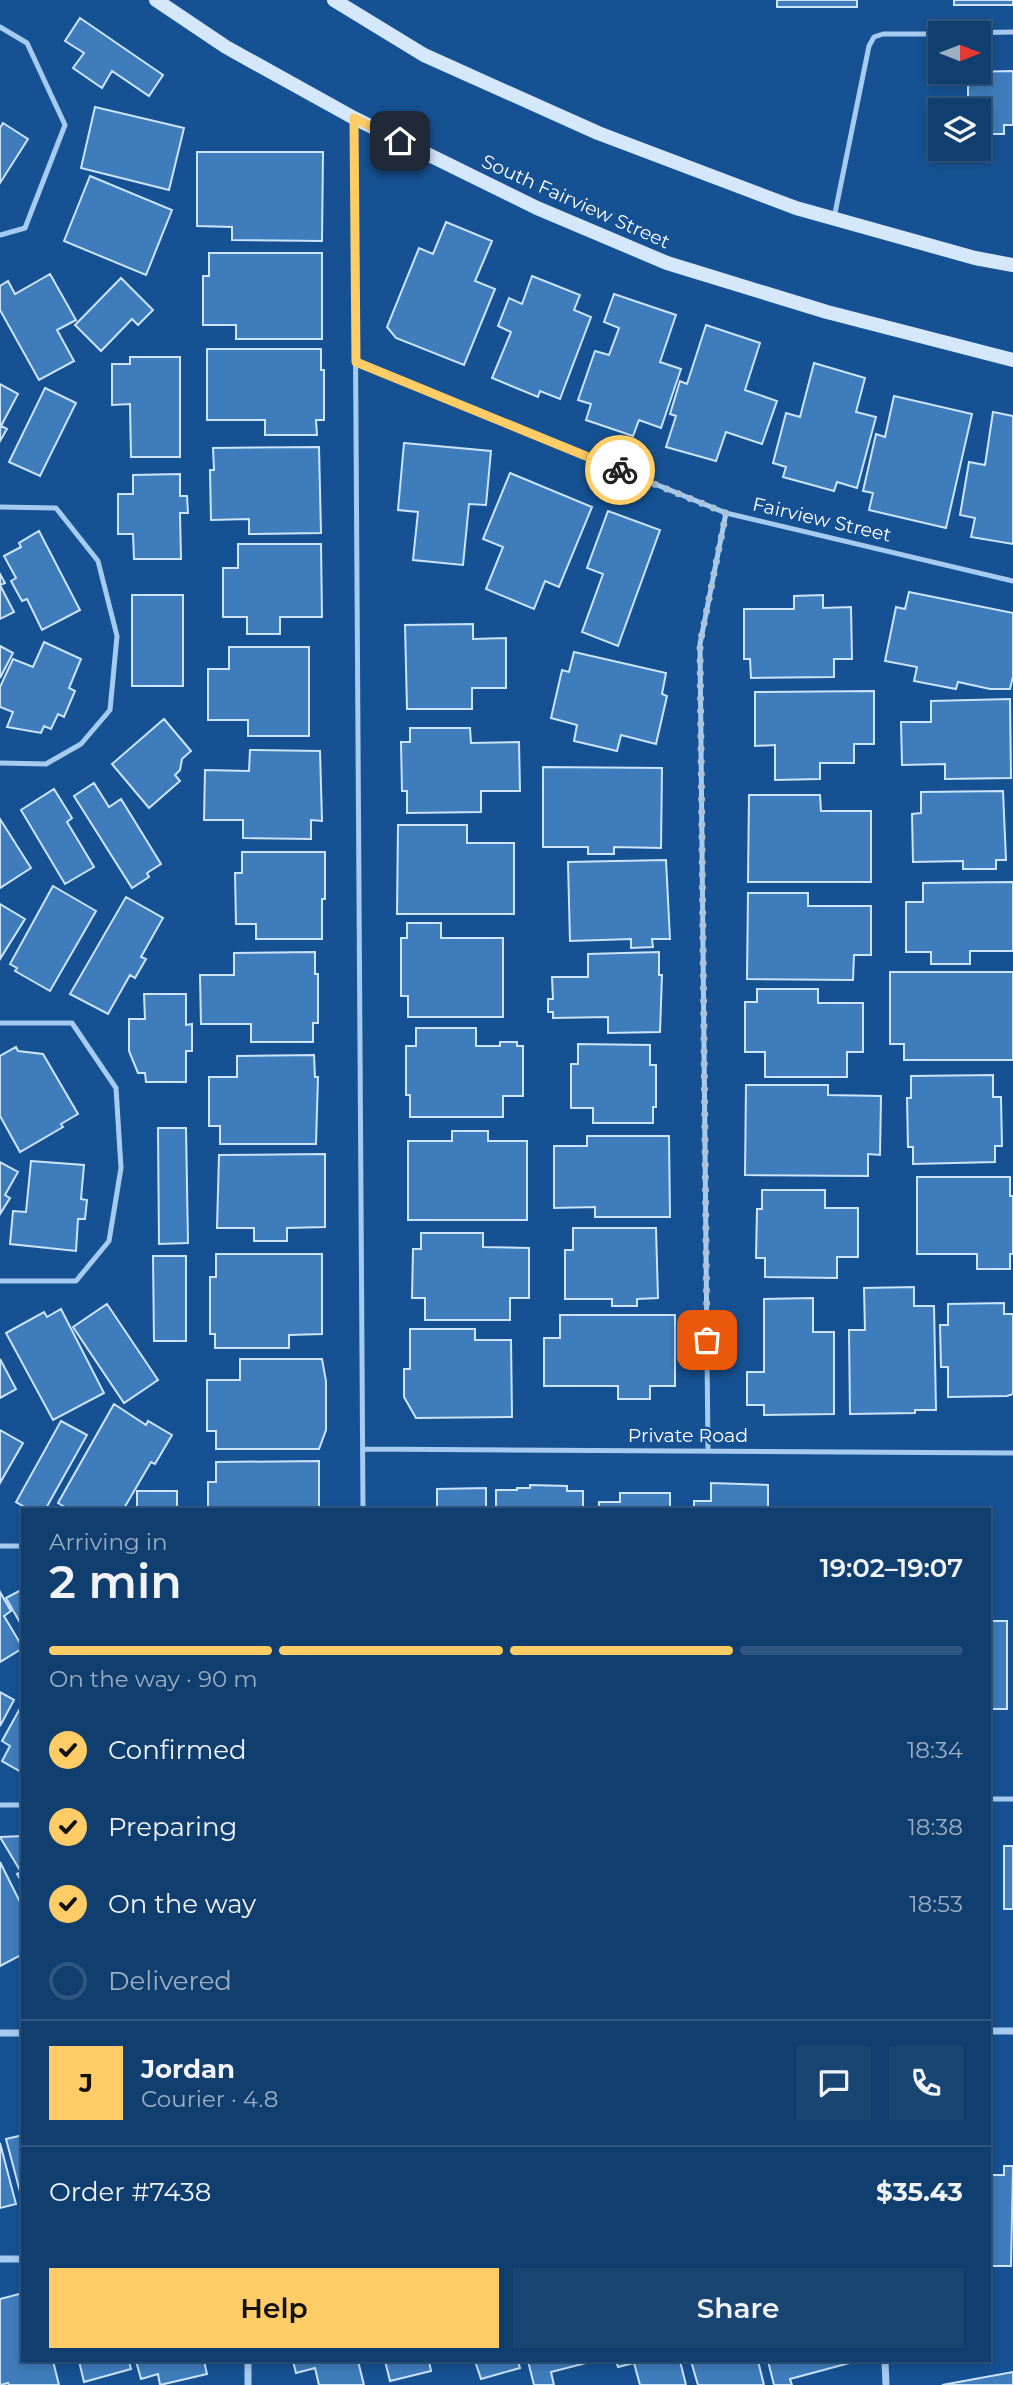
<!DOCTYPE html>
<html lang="en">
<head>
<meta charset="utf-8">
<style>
  :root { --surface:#103e6e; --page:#194573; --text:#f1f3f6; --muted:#9caec2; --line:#305781; --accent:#ffcc65 }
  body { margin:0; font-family:Montserrat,sans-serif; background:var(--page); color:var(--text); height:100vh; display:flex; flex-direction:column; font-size:26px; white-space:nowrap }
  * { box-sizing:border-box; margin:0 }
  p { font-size:23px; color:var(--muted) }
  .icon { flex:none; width:38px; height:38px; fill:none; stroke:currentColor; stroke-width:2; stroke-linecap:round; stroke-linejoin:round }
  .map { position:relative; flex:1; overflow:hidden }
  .panel { position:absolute; left:21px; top:1508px; width:970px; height:854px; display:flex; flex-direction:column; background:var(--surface); border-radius:0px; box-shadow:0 4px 10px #0003,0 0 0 2px var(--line) }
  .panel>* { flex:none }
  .needle { width:46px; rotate:90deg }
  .controls { position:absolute; left:928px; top:21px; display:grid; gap:14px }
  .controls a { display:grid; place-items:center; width:63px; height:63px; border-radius:0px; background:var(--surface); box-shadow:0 4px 10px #0003,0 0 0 2px var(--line); font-size:35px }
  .pin { position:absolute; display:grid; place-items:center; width:60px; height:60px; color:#fff; margin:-30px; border-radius:14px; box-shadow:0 4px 10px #0006 }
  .courier { position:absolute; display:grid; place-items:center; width:70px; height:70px; margin:-35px; border:5px solid #ffcc65; border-radius:50%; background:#fff; color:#222; box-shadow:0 2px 9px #0007 }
  .overview em { font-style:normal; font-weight:600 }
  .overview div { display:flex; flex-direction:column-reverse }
  .overview { display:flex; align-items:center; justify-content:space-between; height:119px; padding:0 28px }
  h1 { font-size:46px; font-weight:600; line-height:52px }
  .bar { display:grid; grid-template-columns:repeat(4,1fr); gap:10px 7px; align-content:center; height:84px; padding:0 28px }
  .bar i { height:9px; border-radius:5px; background:var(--line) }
  .bar .selected { background:var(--accent) }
  .bar p { grid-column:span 4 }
  .line { display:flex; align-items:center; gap:18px; padding:0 28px; border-top:2px solid var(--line) }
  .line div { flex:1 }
  .round { display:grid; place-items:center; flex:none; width:74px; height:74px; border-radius:0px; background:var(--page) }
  ol { padding:0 28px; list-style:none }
  li { display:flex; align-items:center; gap:21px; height:77px }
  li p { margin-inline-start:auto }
  li .icon { padding:7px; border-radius:50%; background:var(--accent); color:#111; stroke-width:4 }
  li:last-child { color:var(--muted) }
  li i { width:38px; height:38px; border:4px solid var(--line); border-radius:50% }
  .button { display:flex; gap:14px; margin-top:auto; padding:14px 28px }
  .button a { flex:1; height:80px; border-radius:0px; background:var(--accent); color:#111; font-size:28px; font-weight:600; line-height:80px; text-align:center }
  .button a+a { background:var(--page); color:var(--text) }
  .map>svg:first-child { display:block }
</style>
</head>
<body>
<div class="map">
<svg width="1013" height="2385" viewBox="0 0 1013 2385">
  <rect width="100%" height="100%" fill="#165293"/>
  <path fill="#3e7cbb" stroke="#cce4fc" stroke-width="2" d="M777 0H857V7H777Z
    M954 0H1013V5H954Z
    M80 18 163 75 149 96 112 71 102 88 73 68 84 53 65 41Z
    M1013 71V125H1004V134H978V110H968V72Z
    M95 107 184 128 169 190 81 168Z
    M3 123 28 139 0 183V128Z
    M197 152H323L322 241 232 240V227L197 226Z
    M90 176 172 210 146 275 64 241Z
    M446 222 492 241 475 281 495 289 464 365 396 338 387 327 419 248 433 254Z
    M209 253H322V339H236V325H203V276H209Z
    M50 274 76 320 57 330 74 361 39 380 0 310V286L8 281 15 294Z
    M532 276 580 295 574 310 591 317 560 399 540 391 538 397 492 378 511 332 498 326 509 298 522 304Z
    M121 278 153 310 138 325 132 319 101 351 75 325Z
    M614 294 676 315 660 362 681 369 661 428 639 420 633 436 586 420 591 404 578 400 595 351 609 355 619 328 604 322Z
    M706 325 760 343 745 390 777 401 762 444 726 432 716 461 666 447 676 416 670 414 680 381 687 384Z
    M207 349H321V370H324V420H316L317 435H265V420H207Z
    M130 357H180V457H131L130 404 112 405V364H130Z
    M814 363 865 378 856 412 876 417 857 488 837 482 834 491 783 477 786 467 773 463 786 413 800 417Z
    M0 384 18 394 1 426 7 429 0 441Z
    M45 388 76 403 40 476 9 462Z
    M894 396 972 414 946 528 869 510 873 493 863 491 876 434 885 437Z
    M993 412 1013 416V544L971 537 975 518 960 515 969 462 985 465Z
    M404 443 491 451 486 505 469 504 463 565 413 560 418 512 398 510Z
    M319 447 321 533 249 534V519L211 520 210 470H214L213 448Z
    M510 473 592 507 559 587 545 581 534 609 486 589 503 547 483 539Z
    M180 474V496H187L188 513H180L181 559H134L133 534H118V494H133V475Z
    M608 511 660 530 618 646 582 632 603 574 587 568Z
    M39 531 80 610 42 630 27 599 22 601 11 581 16 578 4 556 21 547 19 543Z
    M238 544H321L322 617H280V634H247V617H223V568H238Z
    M0 574 5 583 0 585 14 612 0 619Z
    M909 592 1013 613V676L1010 689H990L958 682 956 689 914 681 917 667 885 661 896 607 905 609Z
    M132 595H183V686H132Z
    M823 595V608L851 607 852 659H834V677L751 678 750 659H744V609H794V596Z
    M473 624V639L506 638V688H472V709H407L405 625Z
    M44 642 81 659 69 688 75 691 64 717 58 714 51 729 44 726 41 733 7 727 13 712 0 707V687L13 659 33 667Z
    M0 646 13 653 0 678Z
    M229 647H309V736H248V720H208V669H229Z
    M574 652 666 673 662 694 667 696 656 744 621 735 617 751 574 741 577 725 551 718 562 670 569 672Z
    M874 691V744H854V763H820V779L775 780V745L755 746V692Z
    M1010 699 1011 778 945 779V764L902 765 901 722H931V701Z
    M164 719 191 751 182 759 180 770 175 775 180 781 149 808 112 764Z
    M410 728H470L471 743 519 742 520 791H481V812L407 813V791H402L401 742H410Z
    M250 750 320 751 322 821 311 820V839L243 838V820H204L205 770 249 771Z
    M543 767 662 768 661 848 614 847V854H588V847H543Z
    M94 783 109 807 121 799 161 864 147 873 149 877 132 888 74 796Z
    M54 789 72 818 67 822 94 867 65 884 21 810Z
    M1003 791 1006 860H996V869H963V861L913 862 912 814 921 813V792Z
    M749 795H820L821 811H871V882H748Z
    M0 819 31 868 0 888Z
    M398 825H467V843H514V914H397Z
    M242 852H325V899H322V939H256V924H236L235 873H242Z
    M666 860 670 939H652L653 947 631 948V939L570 941 568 862Z
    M1013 882V951H970V964H931V952H906V902H923V883Z
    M53 886 96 911 50 991 15 971 17 968 10 964Z
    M748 893H808V906H871V955H854L853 980 747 979Z
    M126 897 163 918 141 957 146 959 135 978 130 975 108 1014 70 994Z
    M0 904 25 919 0 959Z
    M407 923H441V938H503V1017H408V996H401V938H407Z
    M315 952V974H318V1023H313V1042H251V1024H201L200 975H234V953Z
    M659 952V975H662L660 1032 608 1033V1017L553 1018V1012H548V999H553L552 977H588V954Z
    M890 972H1013V1060H904V1044H890Z
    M757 989H818V1003H863V1052H847V1077H765V1052H745V1002H757Z
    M144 994H186V1025L192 1024V1051H186V1082H146L145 1073H138L129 1051V1019H145Z
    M416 1028H476V1046H500V1042H517V1046H523V1096H503V1117H410V1095H406V1046H416Z
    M578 1044 650 1045V1065H656V1107H653V1123H593V1108H571V1064H578Z
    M16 1047 18 1051 43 1054 78 1114 61 1124 63 1127 20 1152 0 1116V1056Z
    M314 1055 315 1077H318L316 1144H220V1126H209V1077H237V1056Z
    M993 1075V1097H1001L1002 1146H995V1162L913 1164V1147H908L907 1098H911V1076Z
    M746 1085H828V1095L881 1096 880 1155 868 1154V1176L745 1175Z
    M158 1128H186L188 1243 159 1244Z
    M452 1131H488V1141H527V1220H408V1141H452Z
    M587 1136H669L670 1217H595V1207L554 1208V1146H587Z
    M325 1154V1227L287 1228V1241H254V1228H217L219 1155Z
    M31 1161 84 1165 81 1199 87 1200 85 1219H78L76 1251 10 1244 13 1211 26 1212Z
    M0 1162 18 1172 5 1195 10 1198 0 1214Z
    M917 1177H1010V1196H1013V1254H1010V1269H977V1254H917Z
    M762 1190H825V1208H858V1257H837V1278L765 1277V1258H756L757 1209H762Z
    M573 1228H656L658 1298 637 1299V1306H612V1299H565V1250H573Z
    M421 1233H483V1247L529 1248V1298H510V1320H425V1298H412L413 1249H421Z
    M216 1254H322V1334L289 1335V1348H215V1334H210V1277H216Z
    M153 1256H186V1341H154Z
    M914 1287V1306H934L936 1410H915V1413L850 1414 849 1330H865L864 1288Z
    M813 1298V1332H834V1414L764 1415V1405H747V1372H764V1299Z
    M1004 1303V1314H1013V1394L1007 1396 948 1397V1367H941L940 1325H948V1304Z
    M107 1304 158 1380 124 1403 73 1327Z
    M61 1309 104 1393 53 1420 6 1333 44 1312 47 1317Z
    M560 1315H675V1386H650V1399H618V1386H544V1338H560Z
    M410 1329H475V1340H511L512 1417 416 1418 404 1397V1369H410Z
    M0 1359 16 1389 0 1398Z
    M240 1359H322L326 1381V1430L319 1449H216V1431H207V1380H240Z
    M114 1404 146 1425 148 1421 172 1435 155 1464 151 1462 123 1510H70L58 1503Z
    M61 1421 87 1435 45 1510H30L16 1502Z
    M0 1430 23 1443 0 1483Z
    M319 1461V1510H208V1482H216V1462Z
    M711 1483 768 1485V1510H694V1501H711Z
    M530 1485 567 1486V1491H583V1510H496V1490H517V1488H530Z
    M486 1488V1510H437V1489Z
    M137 1491H177V1510H137Z
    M620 1493H670V1510H599V1502H620Z
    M23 1589V1628L6 1598Z
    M0 1592 11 1611 4 1616 23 1648 0 1662Z
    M989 1604H991V1621H1007V1709H989Z
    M0 1692 14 1700 0 1726Z
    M23 1703V1773L2 1761 10 1746 2 1741Z
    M23 1836V1884L17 1874 21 1872 0 1837Z
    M1004 1846H1013V1909H1004Z
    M989 1848H990L992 1953H989Z
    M0 1862 23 1908V1954L0 1966Z
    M23 2135V2203L6 2139Z
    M0 2143 16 2204 0 2208Z
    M1004 2166H1013L1011 2266H989V2175H1004Z
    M23 2293V2361H53L59 2385H9L8 2383 0 2385V2299Z
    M79 2361H129L131 2369 84 2382Z
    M136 2361H204L207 2374 160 2385 158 2374 141 2379Z
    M293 2361H358L364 2385H319L315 2368 296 2373Z
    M385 2361H429L431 2371 390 2381Z
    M475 2361H518L520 2368 481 2379Z
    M528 2361H590V2362L551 2372 554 2385H534Z
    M616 2361H680L686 2385H640L634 2363 618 2367Z
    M691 2361H758L764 2385H698Z
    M768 2361H857L790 2379 792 2385H774Z
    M1013 2372V2385H942Z"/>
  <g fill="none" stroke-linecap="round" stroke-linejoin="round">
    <path stroke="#a5cbf1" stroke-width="5" d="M0 27 27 43 65 125 25 228 0 235
      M958 33 1013 32
      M354 120 363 1510
      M834 218 869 46 874 37 883 34H940
      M356 362 726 513 1013 581
      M0 507 56 508 98 561 117 636 110 710 81 744 46 764 0 763
      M0 1023H72L116 1088 121 1168 109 1241 76 1281H0
      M363 1449 1013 1453
      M708 1451 700 644 726 513
      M0 1546H23
      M989 1799H1013
      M0 1805H23"/>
    <path stroke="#a5cbf1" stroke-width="7" d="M989 2031H1013
      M0 2033H23
      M0 2259H23
      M248 2361V2385
      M885 2361 886 2385"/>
    <path stroke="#d4e7fb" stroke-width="14" d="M156 0 226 47 354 118 537 208 667 263 827 312 1013 360
      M334 0 424 55 598 133 796 208 975 258 1013 265"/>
  </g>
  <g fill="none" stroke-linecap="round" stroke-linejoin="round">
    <path stroke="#adc2d9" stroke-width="7" stroke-dasharray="0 12.6" d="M620 470 726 513 700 644 707 1340"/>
    <path stroke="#ffcc65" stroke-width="9" d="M400 141 354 118 356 362 620 470"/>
  </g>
  <g text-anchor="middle" stroke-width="5" stroke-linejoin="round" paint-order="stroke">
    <g font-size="19" fill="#fff" stroke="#165293">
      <text transform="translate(576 201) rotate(24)" y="7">South Fairview Street</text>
      <text transform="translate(822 519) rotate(13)" y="7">Fairview Street</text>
      <text x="688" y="1442">Private Road</text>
    </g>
  </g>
</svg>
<div class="controls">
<a><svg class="needle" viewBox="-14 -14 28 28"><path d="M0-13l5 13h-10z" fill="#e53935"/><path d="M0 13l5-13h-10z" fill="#9caec2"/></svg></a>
<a><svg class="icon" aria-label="layers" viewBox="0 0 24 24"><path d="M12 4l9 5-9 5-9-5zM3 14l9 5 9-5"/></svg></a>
</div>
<div class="pin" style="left:707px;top:1340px;background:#ea580c"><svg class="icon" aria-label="bag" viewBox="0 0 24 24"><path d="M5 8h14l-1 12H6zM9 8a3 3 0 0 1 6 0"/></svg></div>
<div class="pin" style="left:400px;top:141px;background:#1f2937"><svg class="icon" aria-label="home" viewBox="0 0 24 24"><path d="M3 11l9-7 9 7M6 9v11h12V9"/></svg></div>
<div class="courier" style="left:620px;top:470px"><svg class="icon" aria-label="bike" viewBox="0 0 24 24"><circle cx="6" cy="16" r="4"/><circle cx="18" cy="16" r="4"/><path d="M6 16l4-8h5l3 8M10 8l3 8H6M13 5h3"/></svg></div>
<section class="panel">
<div class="overview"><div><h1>2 min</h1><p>Arriving in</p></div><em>19:02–19:07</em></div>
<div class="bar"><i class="selected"></i><i class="selected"></i><i class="selected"></i><i></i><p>On the way · 90 m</p></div>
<ol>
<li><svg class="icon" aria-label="check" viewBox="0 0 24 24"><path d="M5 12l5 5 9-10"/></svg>Confirmed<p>18:34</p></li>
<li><svg class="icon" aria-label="check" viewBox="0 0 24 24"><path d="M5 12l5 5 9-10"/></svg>Preparing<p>18:38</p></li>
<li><svg class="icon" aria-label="check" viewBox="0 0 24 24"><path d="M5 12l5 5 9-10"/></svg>On the way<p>18:53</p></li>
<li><i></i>Delivered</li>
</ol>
<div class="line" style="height:126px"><b class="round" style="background:var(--accent);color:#111">J</b><div><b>Jordan</b><p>Courier · 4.8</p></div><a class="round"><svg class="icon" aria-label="chat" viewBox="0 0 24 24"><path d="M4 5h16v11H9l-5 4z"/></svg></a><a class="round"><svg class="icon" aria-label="phone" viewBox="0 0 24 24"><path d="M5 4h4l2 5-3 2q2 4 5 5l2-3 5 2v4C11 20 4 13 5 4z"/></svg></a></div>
<div class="line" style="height:91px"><div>Order #7438</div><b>$35.43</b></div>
<div class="button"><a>Help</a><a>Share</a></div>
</section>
</div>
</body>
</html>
